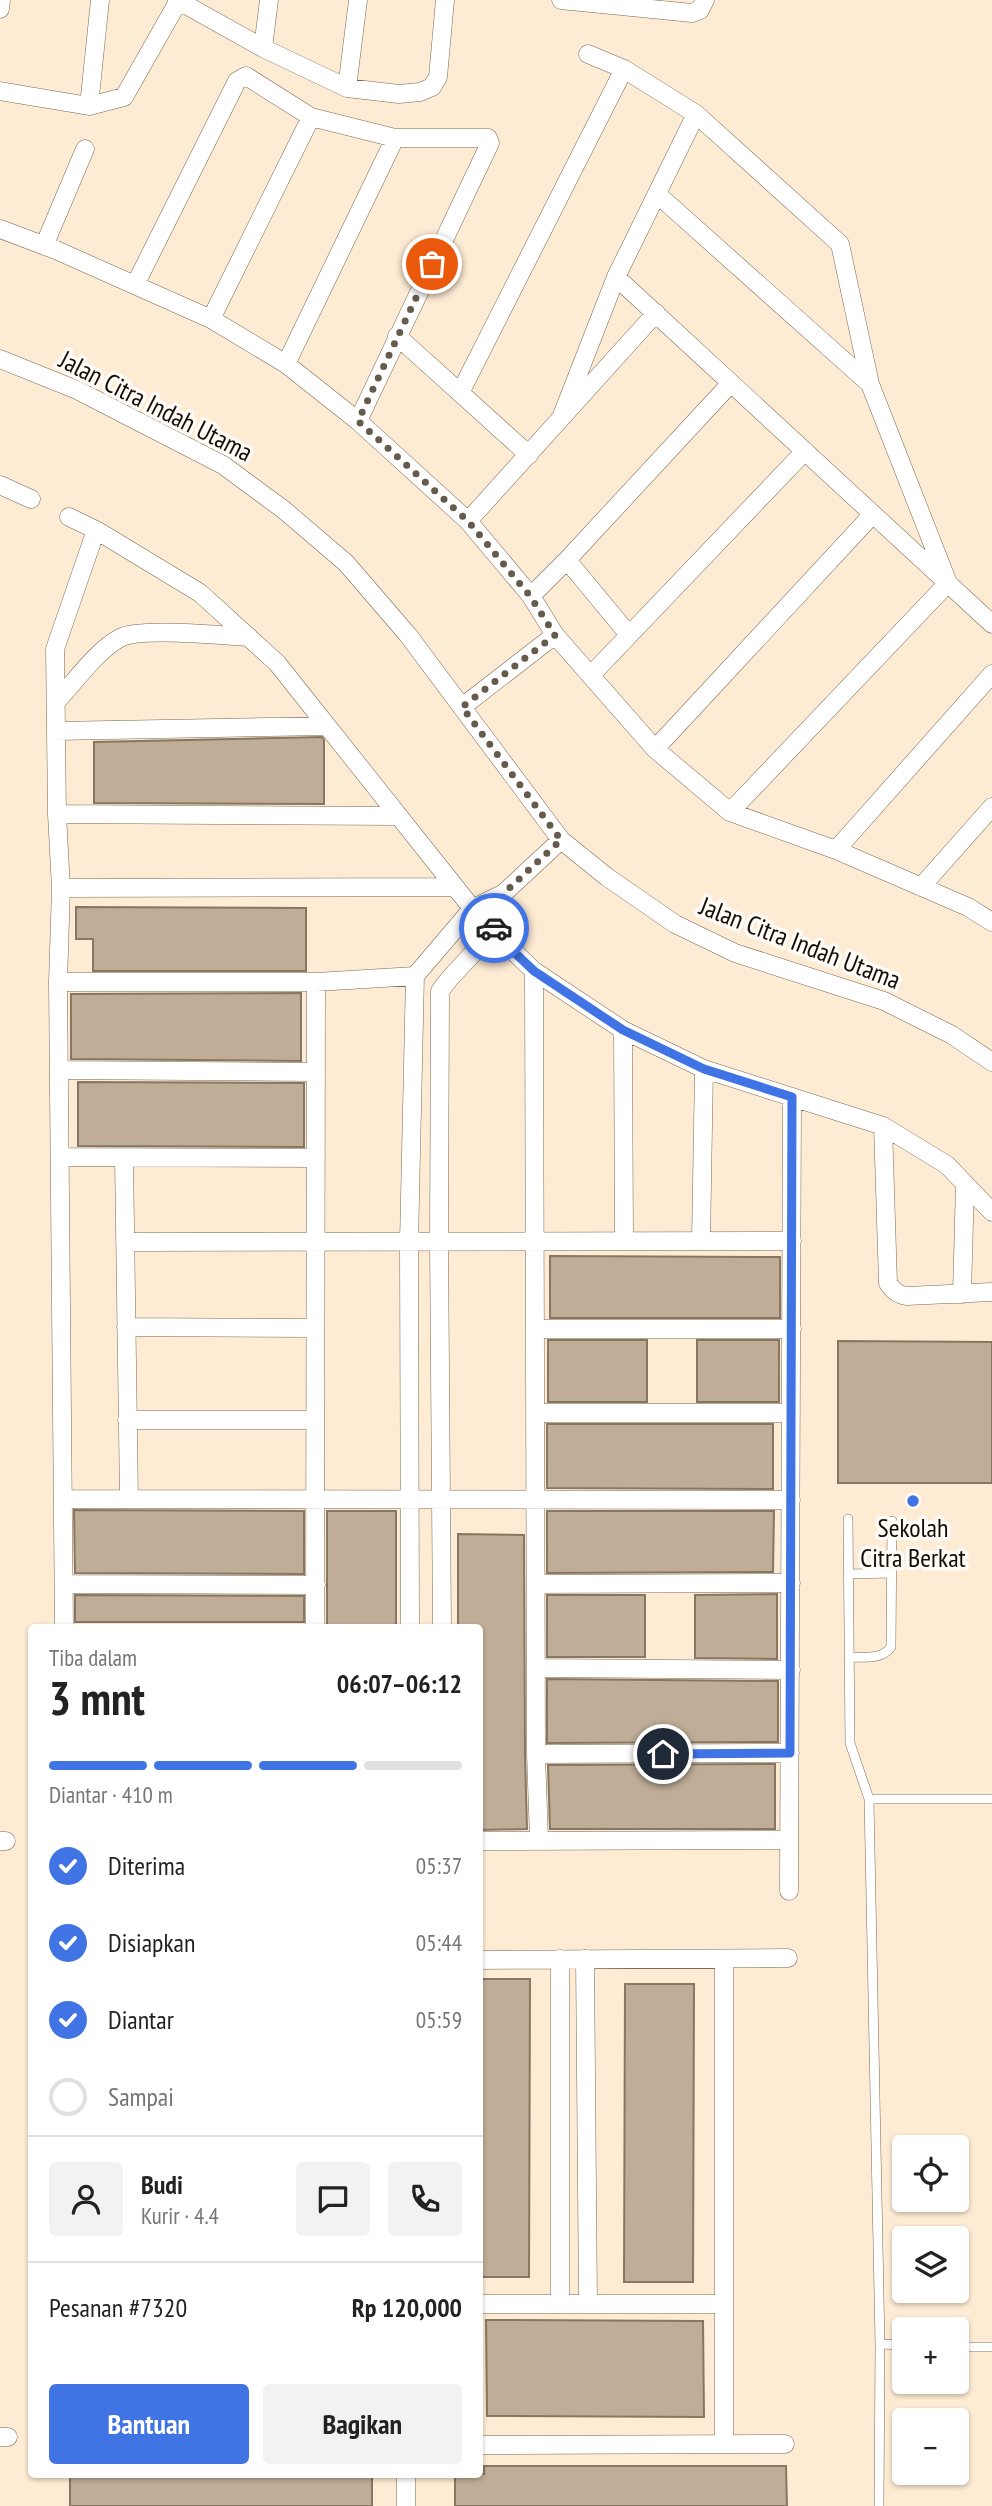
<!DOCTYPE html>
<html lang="id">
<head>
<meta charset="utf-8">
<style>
  :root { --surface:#fff; --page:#f2f2f2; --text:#222; --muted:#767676; --line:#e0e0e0; --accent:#4073e3 }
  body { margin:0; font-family:"PT Sans Narrow",sans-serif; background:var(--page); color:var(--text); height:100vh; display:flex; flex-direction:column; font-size:26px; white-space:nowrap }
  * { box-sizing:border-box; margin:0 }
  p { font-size:23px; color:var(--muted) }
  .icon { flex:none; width:38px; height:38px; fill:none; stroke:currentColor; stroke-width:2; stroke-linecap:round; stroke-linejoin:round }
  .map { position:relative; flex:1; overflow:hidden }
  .side { position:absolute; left:28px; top:1624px; width:455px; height:854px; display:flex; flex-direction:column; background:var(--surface); border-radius:7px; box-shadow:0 2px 5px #0004 }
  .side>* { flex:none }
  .buttons { position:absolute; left:892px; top:2135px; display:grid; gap:14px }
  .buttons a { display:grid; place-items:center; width:77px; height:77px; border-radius:7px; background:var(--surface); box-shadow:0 2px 5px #0004; font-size:35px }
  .pin { position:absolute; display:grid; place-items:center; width:60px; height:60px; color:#fff; margin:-30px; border:4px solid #fff; border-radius:50%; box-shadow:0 2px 7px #0007 }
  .courier { position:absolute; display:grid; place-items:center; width:70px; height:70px; margin:-35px; border:5px solid #4073e3; border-radius:50%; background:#fff; color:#222; box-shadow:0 2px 9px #0007 }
  .overview em { font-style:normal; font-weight:800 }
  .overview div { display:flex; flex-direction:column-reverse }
  .overview { display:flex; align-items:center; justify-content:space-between; height:119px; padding:0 21px }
  h1 { font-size:46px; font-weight:800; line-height:52px }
  .bar { display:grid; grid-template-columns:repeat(4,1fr); gap:10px 7px; align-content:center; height:84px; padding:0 21px }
  .bar i { height:9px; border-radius:5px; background:var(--line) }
  .bar .current { background:var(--accent) }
  .bar p { grid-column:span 4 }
  .line { display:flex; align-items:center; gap:18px; padding:0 21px; border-top:2px solid var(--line) }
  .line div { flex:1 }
  .round { display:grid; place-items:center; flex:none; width:74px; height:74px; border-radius:7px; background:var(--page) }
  ol { padding:0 21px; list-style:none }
  li { display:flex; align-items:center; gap:21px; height:77px }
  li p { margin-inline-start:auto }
  li .icon { padding:7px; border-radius:50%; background:var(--accent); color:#fff; stroke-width:4 }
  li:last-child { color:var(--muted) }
  li i { width:38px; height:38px; border:4px solid var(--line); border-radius:50% }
  .button { display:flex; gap:14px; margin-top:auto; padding:14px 21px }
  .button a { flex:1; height:80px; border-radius:7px; background:var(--accent); color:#fff; font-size:28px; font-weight:800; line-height:80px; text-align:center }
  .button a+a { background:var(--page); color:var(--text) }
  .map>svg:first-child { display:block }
</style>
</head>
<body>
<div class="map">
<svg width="992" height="2506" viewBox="0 0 992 2506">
  <rect width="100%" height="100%" fill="#feebd4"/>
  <path fill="#bfad97" stroke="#877661" stroke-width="2" d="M322 737 324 740V804L94 803V742Z
    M76 907 306 908V971H93V939H76Z
    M301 993V1061L71 1059V994Z
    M78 1082 304 1083V1147L78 1146Z
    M550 1256 780 1257V1318H550Z
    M548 1340H647V1402H548Z
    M697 1340H779V1402H697Z
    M838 1341 992 1342V1483H838Z
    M547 1424H773V1489L547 1488Z
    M74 1510 304 1511V1574L75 1573Z
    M327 1511H396V1628H327Z
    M547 1511H774L773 1572 547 1573Z
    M458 1534 524 1535 525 1754 527 1829 480 1830V1628H458Z
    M777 1594V1659L695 1658V1595Z
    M75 1595 304 1596V1622H75Z
    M547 1595H645V1657H547Z
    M547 1679 778 1681V1742L547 1743Z
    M775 1764V1829H550L548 1765Z
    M480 1979H530L529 2277H480Z
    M625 1984H694L693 2282H624Z
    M486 2320 703 2321 704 2417 487 2416Z
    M484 2466H786L787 2506H455V2474H484Z
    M70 2474H372V2506H70Z"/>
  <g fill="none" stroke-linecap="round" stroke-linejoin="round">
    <defs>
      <path id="lane" d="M848 1519 850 1743 869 1799
        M848 1574 892 1573
        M849 1657C863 1657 882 1660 891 1647L892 1521
        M880 2344 905 2345
        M957 2347H992
        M879 2506 880 2344 869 1799H992"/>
      <path id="street" d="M177 0 263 48 347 88 399 94 420 92 432 87 438 77 445 0
        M561 0 692 13 700 10 705 0
        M0 9 1 0
        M263 48 269 0
        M588 54 624 69 696 114 840 244 870 384 948 583 730 812
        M347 88 358 0
        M0 91 89 106 124 97 179 0
        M89 106 100 0
        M657 194 870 384
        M0 229 56 250 211 319 286 364 358 421 468 521 531 596 555 635 655 749 730 812 836 850 968 907 992 922
        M44 246 85 149
        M616 277 992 624
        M135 285 237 81 246 76 311 117 395 138H488L490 143 358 421
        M211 319 311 117
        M397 336 529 455
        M0 359 77 390 223 465 284 510 346 563 408 635 561 840 607 877 675 924 735 953 884 1001 952 1035 992 1062
        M286 364 395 138
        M460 393 624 69
        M561 418 616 277 696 114
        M0 485 31 499
        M69 517 96 530 200 593 277 663 483 922 534 971 623 1030 704 1069 883 1126 947 1165 992 1212
        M468 521 656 313
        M567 560 629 635
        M531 596 567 560 731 383
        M591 675 805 451
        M56 702C74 683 97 650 120 638 140 627 223 636 249 637
        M462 707 555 635
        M56 731 327 726
        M655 749 873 514
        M57 814 398 816
        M836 850 992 674
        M921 887 992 807
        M61 888 454 887
        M534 971 536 1754 539 1840
        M58 982H316L415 976
        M623 1030 624 1241
        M59 1070 315 1072
        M883 1126 888 1283C893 1291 898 1295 907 1296L992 1292
        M60 1157 316 1158
        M124 1158 129 1499
        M701 1241 704 1069
        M125 1242 792 1241
        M962 1294 965 1184
        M126 1327 315 1328
        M535 1329H792
        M535 1413H791
        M127 1420H315
        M63 1499 791 1500
        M64 1584 316 1585
        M536 1584 791 1583
        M64 1628 58 982 61 888 57 814 55 649 96 530
        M315 1628 316 982
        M410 1628 409 1242 415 976 472 909 504 893 561 840
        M442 1628 439 1241 440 991 450 978 493 932 504 893
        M536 1668 791 1670
        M536 1754 790 1753
        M0 1841H6
        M480 1841 788 1840
        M789 1891 792 1097
        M560 1959V2304
        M585 1959 588 2304
        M724 1959V2444
        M480 1960 788 1958
        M480 2304H724
        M0 2437H8
        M480 2445 785 2444
        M406 2474V2506"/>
    </defs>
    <use href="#lane" stroke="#796854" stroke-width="10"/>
    <use href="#street" stroke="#796854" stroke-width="19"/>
    <use href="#lane" stroke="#fff" stroke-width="9"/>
    <use href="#street" stroke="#fff" stroke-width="18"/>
  </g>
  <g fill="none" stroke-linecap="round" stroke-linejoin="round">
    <path stroke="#655b4d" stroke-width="7" stroke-dasharray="0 12.6" d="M432 264 358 421 468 521 530 596 555 635 462 707 561 840 504 893 494 928"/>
    <path stroke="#4073e3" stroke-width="9" d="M494 928 493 932 534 971 623 1030 704 1069 792 1097 790 1753 663 1754"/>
  </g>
  <circle fill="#4073e3" stroke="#fffbf6" stroke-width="2.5" cx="913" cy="1501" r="7"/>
  <g text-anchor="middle" stroke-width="7" stroke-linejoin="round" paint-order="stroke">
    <g font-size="26" fill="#130d05" stroke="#fffbf6">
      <text transform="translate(156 406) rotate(27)" y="9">Jalan Citra Indah Utama</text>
      <text transform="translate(800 943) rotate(21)" y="9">Jalan Citra Indah Utama</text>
    </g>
    <g font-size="26" fill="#130d05" stroke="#fffbf6">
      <text x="913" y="1537">Sekolah<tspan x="913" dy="30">Citra Berkat</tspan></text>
    </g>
  </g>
</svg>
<div class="buttons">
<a><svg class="icon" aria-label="locate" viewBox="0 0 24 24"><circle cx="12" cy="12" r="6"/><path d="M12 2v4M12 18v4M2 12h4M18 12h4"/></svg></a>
<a><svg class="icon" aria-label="layers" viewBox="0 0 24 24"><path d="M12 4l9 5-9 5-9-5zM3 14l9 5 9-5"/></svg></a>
<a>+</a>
<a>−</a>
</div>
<div class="pin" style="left:432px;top:264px;background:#ea580c"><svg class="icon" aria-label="bag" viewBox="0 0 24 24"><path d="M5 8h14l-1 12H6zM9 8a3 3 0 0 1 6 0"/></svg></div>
<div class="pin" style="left:663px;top:1754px;background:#1f2937"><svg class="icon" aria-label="home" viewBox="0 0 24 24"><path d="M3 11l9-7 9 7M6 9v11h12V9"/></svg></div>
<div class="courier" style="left:494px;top:928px"><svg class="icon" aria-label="car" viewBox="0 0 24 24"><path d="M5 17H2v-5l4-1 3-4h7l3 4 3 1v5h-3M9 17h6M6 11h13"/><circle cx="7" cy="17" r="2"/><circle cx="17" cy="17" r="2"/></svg></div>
<section class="side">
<div class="overview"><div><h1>3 mnt</h1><p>Tiba dalam</p></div><em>06:07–06:12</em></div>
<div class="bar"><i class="current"></i><i class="current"></i><i class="current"></i><i></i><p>Diantar · 410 m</p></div>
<ol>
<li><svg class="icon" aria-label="check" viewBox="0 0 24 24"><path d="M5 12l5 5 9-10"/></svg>Diterima<p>05:37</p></li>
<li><svg class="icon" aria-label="check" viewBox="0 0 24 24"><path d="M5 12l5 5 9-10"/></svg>Disiapkan<p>05:44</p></li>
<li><svg class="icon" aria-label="check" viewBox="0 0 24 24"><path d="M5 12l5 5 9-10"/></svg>Diantar<p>05:59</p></li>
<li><i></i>Sampai</li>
</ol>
<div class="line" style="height:126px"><a class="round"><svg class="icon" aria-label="person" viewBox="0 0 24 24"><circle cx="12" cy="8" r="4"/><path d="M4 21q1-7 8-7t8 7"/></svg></a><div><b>Budi</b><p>Kurir · 4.4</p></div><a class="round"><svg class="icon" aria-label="chat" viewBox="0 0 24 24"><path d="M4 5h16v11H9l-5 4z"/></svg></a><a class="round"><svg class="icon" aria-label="phone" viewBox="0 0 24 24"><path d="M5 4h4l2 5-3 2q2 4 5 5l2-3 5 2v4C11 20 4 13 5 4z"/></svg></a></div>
<div class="line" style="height:91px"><div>Pesanan #7320</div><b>Rp 120,000</b></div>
<div class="button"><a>Bantuan</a><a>Bagikan</a></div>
</section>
</div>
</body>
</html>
